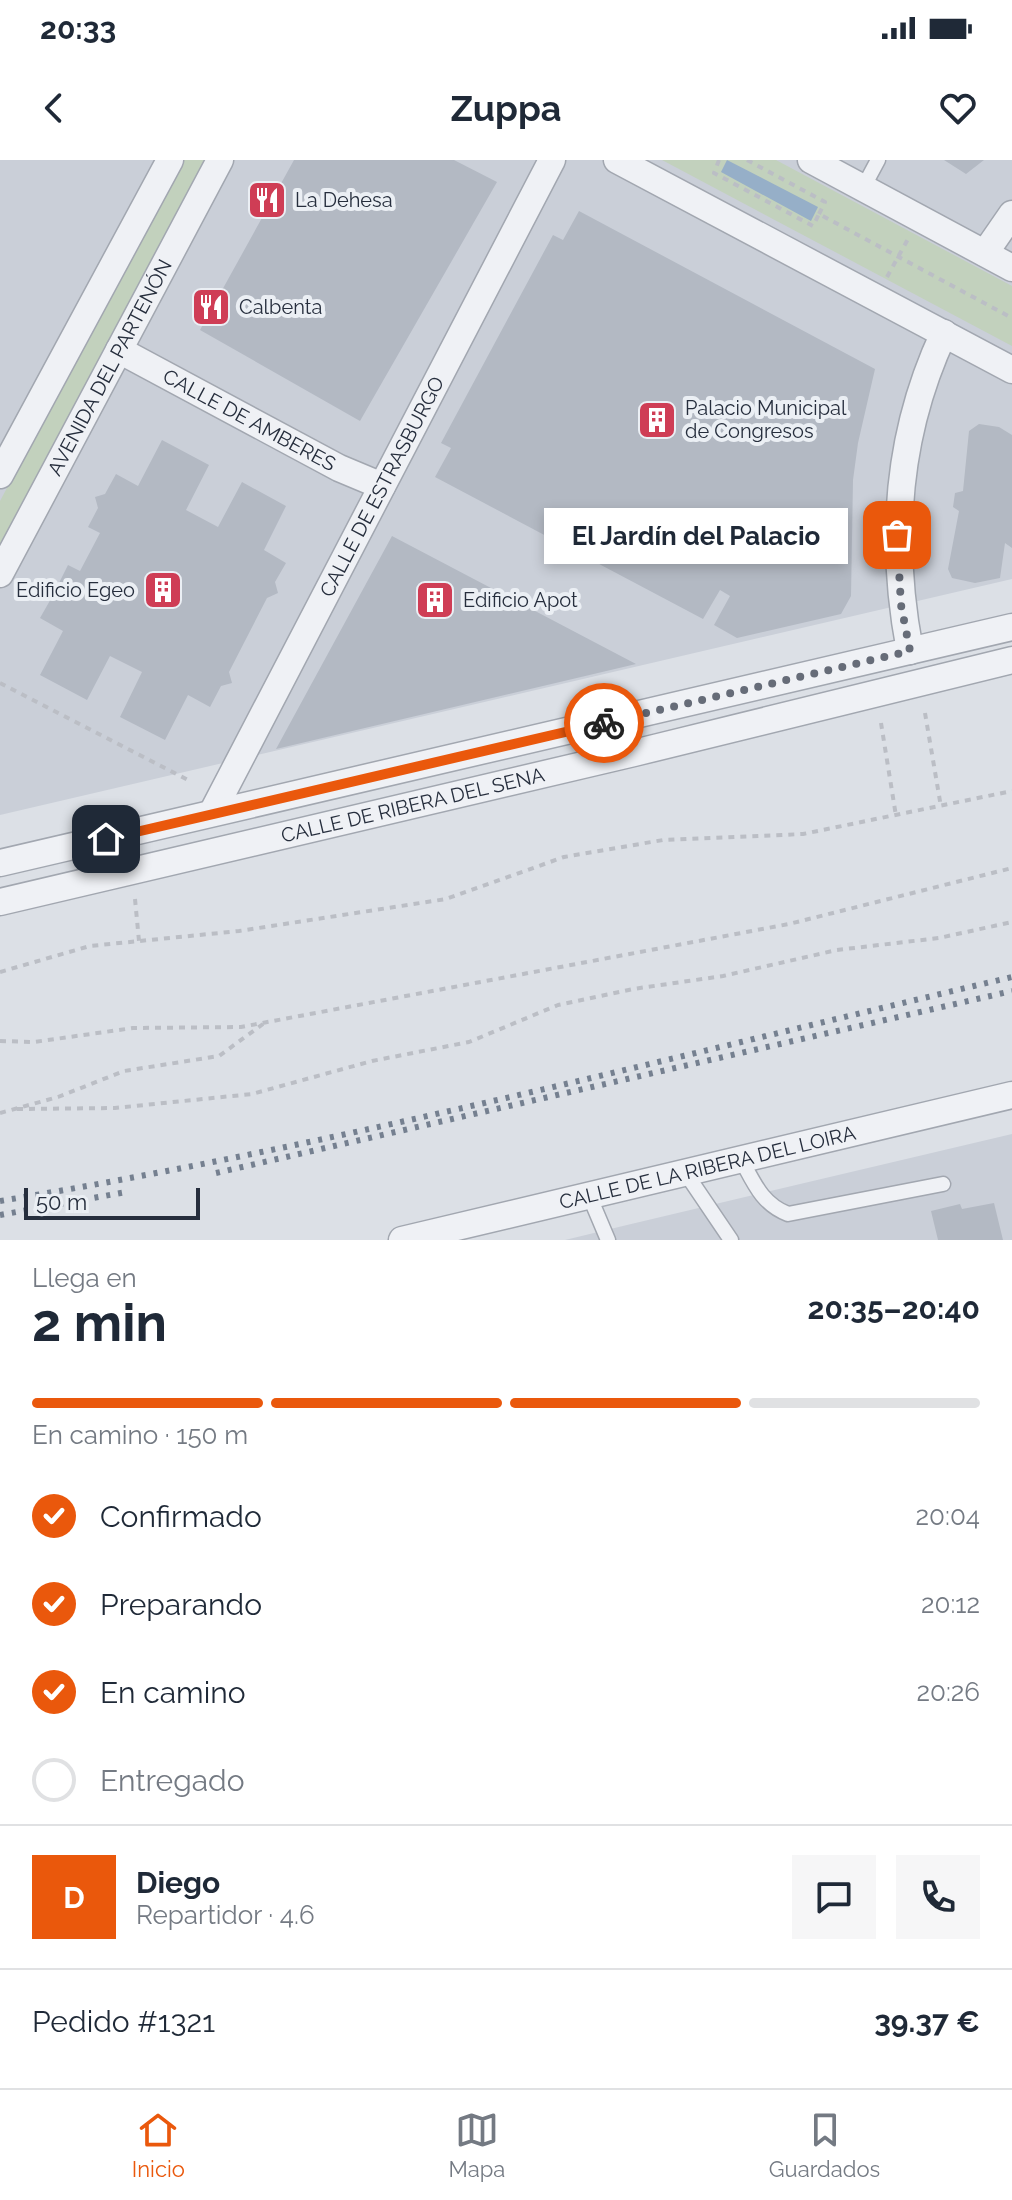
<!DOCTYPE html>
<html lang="es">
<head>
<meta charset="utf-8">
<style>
  :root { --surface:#fff; --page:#f6f6f7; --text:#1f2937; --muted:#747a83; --line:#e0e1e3; --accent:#ea580c }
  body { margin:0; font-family:Raleway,sans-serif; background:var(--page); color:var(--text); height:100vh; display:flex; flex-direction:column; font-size:30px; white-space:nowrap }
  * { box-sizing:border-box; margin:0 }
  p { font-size:26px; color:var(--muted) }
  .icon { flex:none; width:44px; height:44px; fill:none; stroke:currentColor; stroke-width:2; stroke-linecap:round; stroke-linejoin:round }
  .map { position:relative; height:1080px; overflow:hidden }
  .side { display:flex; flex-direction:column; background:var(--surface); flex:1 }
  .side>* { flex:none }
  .scale { position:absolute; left:24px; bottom:20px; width:176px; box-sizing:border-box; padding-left:8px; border:4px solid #262e3d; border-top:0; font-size:22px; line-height:28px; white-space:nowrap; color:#262e3d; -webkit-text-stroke:6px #ebeff4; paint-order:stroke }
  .pin { position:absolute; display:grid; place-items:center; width:68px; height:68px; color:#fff; margin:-34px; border-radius:16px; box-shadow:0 4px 12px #0006 }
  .courier { position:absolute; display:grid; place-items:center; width:80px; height:80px; margin:-40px; border:6px solid #ea580c; border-radius:50%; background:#fff; color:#222; box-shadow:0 2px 10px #0007 }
  .bubble { position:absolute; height:56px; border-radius:0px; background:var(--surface); box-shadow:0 4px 12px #0003; font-size:26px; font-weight:700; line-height:56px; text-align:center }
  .overview em { font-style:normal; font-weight:700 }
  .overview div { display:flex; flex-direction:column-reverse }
  .overview { display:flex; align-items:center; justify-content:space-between; height:136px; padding:0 32px }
  h1 { font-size:52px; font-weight:700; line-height:60px }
  .bar { display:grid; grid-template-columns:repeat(4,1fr); gap:12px 8px; align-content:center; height:96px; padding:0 32px }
  .bar i { height:10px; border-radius:6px; background:var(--line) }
  .bar .active { background:var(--accent) }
  .bar p { grid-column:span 4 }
  .line { display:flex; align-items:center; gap:20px; padding:0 32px; border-top:2px solid var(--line) }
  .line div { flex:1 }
  .round { display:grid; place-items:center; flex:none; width:84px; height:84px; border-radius:0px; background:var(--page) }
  ol { padding:0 32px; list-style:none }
  li { display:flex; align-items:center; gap:24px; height:88px }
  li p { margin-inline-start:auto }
  li .icon { padding:8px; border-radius:50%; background:var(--accent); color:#fff; stroke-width:4 }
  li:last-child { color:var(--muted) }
  li i { width:44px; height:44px; border:4px solid var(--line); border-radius:50% }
  .status { display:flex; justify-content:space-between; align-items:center; height:56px; padding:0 40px; background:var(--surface); direction:ltr }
  .status svg { height:22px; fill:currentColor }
  header { display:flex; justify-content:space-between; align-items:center; height:104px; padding:0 32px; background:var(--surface); font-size:36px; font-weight:700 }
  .dock { display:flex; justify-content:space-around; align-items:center; height:112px; border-top:2px solid var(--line); background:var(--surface); font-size:22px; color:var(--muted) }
  .dock a { display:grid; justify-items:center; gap:4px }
  .dock .active { color:var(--accent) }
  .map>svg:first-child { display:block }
</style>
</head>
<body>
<div class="status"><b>20:33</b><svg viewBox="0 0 49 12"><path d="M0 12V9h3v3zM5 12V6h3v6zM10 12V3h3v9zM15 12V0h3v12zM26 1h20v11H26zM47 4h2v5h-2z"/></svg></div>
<header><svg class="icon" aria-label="back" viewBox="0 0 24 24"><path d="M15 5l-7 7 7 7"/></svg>Zuppa<svg class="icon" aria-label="heart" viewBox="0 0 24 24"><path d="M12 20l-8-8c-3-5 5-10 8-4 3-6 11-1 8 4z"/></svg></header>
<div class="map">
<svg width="1012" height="1080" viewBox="0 0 1012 1080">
  <rect width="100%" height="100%" fill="#dce0e6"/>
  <path fill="#cacfd8" d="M0 0H1012V419L0 655Z
    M1012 974V1080H565L627 1065Z"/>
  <path fill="#c2d1bd" d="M182 0H206L0 385V341Z
    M662 0H776L1012 126V186Z"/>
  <path fill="#96afc8" d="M727 0 818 47 811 61 721 12Z"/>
  <path fill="#b3b9c3" d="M294 0H454L497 22 360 261 200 170Z
    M944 0H984L966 14Z
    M579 51 875 209 858 283 853 320 851 436 841 454 737 478 714 465 730 436 720 430 703 459 435 317 451 288 441 283 553 75 563 80Z
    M979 264 999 267 1012 275V388L1005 383 1000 418 975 423 952 418 948 409 959 351 953 347 955 333 963 331 969 271Z
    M162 280 209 305 186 350 218 367 242 322 286 346 264 390 286 403 275 422 278 433 267 438 229 512 232 523 221 526 210 547 188 535 165 580 120 557 142 512 110 496 87 540 40 515 63 471 40 458 52 437 49 426 59 423 68 405 80 411 100 373 88 367 98 348 95 337 105 334 116 314 138 326Z
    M392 376 636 504 276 589Z
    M994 1043 1003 1080H938L931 1051 960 1044 962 1049Z"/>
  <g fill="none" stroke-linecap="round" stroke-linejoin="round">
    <defs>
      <path id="lane" d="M863 28 878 0
        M741 999C754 1023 762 1044 788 1054L943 1024
        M685 1012 731 1080
        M589 1035 608 1080"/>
      <g id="street">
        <path d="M617 0 1012 210"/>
        <path d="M811 0 1012 108"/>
        <path d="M985 93 1012 54"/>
        <path id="s1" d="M119 190 339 308 382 326"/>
        <path d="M0 315 170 0"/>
        <path id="s2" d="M0 414 220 0"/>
        <path d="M910 491C889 381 896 275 944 173"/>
        <path id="s3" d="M212 653 552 0"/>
        <path d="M0 703 1012 467"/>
        <path id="s4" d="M0 742 634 593 1012 500"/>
        <path id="s5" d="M402 1080 1012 935"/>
      </g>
    </defs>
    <use href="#lane" stroke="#a2a7b0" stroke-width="17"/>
    <use href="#street" stroke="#a2a7b0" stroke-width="29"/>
    <path stroke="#bbbec5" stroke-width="4" stroke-dasharray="6 6" stroke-linecap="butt" d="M719 0 714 13 813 66 819 54 1012 158
      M747 0 825 42 819 54
      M887 117 908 79
      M0 523 190 621
      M925 553 941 647
      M881 563 896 656
      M135 739 139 781
      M0 812 90 786 239 771 446 739 564 697 663 680 803 674 1012 631
      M0 881 34 882 133 868 241 867 789 764 1012 708
      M17 949 115 948 252 934 372 901 469 882 558 845 633 829 723 816 837 790 939 778 1012 762
      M0 953 58 937 124 911 219 896 263 864"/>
    <use href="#lane" stroke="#eff1f5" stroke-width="14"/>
    <use href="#street" stroke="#eff1f5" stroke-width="26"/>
    <path stroke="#758090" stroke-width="6" stroke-dasharray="4 8" stroke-linecap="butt" d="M216 1013 1012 831
      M0 1041C340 985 676 896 1012 817
      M0 1055 126 1032"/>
  </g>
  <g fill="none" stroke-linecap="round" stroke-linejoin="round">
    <path stroke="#666c78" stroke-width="8" stroke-dasharray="0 14.4" d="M604 563 910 491 901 445 897 375"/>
    <path stroke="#ea580c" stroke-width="10" d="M106 679 604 563"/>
  </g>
  <defs>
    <symbol id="restaurant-square" viewBox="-11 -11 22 22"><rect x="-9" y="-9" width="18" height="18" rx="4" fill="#cf3d55" stroke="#ebeff4"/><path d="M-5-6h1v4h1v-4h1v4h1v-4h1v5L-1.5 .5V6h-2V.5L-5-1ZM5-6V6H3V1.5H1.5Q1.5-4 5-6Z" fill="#fff"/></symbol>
    <symbol id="building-square" viewBox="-11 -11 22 22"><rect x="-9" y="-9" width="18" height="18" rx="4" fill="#cf3d55" stroke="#ebeff4"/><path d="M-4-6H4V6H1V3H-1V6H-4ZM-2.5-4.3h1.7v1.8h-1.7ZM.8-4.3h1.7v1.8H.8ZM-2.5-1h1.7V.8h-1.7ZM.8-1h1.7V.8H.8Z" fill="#fff"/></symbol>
  </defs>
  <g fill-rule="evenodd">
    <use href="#restaurant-square" x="245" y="18" width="44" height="44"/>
    <use href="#restaurant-square" x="189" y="125" width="44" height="44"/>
    <use href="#building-square" x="635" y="238" width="44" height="44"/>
    <use href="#building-square" x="141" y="408" width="44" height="44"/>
    <use href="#building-square" x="413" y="418" width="44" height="44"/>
  </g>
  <g text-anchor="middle" stroke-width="8" stroke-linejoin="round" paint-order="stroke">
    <g font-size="20" fill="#262e3d" stroke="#ebeff4" text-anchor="start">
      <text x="295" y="47">La Dehesa</text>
      <text x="239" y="154">Calbenta</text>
      <text x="685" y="255">Palacio Municipal<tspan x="685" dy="23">de Congresos</tspan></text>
      <text x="135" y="437" text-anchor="end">Edificio Egeo</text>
      <text x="463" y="447">Edificio Apot</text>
    </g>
    <g font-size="20" fill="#262e3d" stroke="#ebeff4">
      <text dy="7" stroke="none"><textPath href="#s2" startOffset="234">AVENIDA DEL PARTENÓN</textPath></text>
      <text dy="7" stroke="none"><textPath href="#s1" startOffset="148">CALLE DE AMBERES</textPath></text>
      <text dy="7" stroke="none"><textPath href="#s3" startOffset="368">CALLE DE ESTRASBURGO</textPath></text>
      <text dy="7" stroke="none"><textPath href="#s4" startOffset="424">CALLE DE RIBERA DEL SENA</textPath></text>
      <text dy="7" stroke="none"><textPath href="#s5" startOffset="314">CALLE DE LA RIBERA DEL LOIRA</textPath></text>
    </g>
  </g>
</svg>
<div class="scale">50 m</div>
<div class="pin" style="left:897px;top:375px;background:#ea580c"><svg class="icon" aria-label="bag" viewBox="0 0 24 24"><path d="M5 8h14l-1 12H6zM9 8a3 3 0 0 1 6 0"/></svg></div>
<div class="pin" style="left:106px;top:679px;background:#1f2937"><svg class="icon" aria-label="home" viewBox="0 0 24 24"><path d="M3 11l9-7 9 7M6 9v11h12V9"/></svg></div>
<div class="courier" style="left:604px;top:563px"><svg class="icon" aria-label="bike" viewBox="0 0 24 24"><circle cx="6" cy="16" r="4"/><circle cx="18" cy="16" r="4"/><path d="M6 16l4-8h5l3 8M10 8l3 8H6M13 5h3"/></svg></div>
<div class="bubble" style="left:544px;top:348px;width:304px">El Jardín del Palacio</div>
</div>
<section class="side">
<div class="overview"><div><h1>2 min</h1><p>Llega en</p></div><em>20:35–20:40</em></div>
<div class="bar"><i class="active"></i><i class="active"></i><i class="active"></i><i></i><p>En camino · 150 m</p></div>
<ol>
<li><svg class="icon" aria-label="check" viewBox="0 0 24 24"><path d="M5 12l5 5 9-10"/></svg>Confirmado<p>20:04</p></li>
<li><svg class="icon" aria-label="check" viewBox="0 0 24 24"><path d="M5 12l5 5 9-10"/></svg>Preparando<p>20:12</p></li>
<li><svg class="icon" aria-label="check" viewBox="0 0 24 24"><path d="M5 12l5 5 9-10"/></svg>En camino<p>20:26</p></li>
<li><i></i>Entregado</li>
</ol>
<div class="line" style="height:144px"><b class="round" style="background:var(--accent);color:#fff">D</b><div><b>Diego</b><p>Repartidor · 4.6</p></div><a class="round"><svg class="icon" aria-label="chat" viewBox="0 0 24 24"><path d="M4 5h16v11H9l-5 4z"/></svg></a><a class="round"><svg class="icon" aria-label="phone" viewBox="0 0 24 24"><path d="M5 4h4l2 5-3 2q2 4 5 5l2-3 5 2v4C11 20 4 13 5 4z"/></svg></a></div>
<div class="line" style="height:104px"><div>Pedido #1321</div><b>39.37 €</b></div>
</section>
<nav class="dock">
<a class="active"><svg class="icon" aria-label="home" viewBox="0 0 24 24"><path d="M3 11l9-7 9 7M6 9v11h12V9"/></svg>Inicio</a>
<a><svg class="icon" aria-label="map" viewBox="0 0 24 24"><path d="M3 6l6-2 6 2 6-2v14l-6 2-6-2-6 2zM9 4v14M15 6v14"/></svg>Mapa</a>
<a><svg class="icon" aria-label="saved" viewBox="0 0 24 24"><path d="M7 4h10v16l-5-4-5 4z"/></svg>Guardados</a>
</nav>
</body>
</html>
